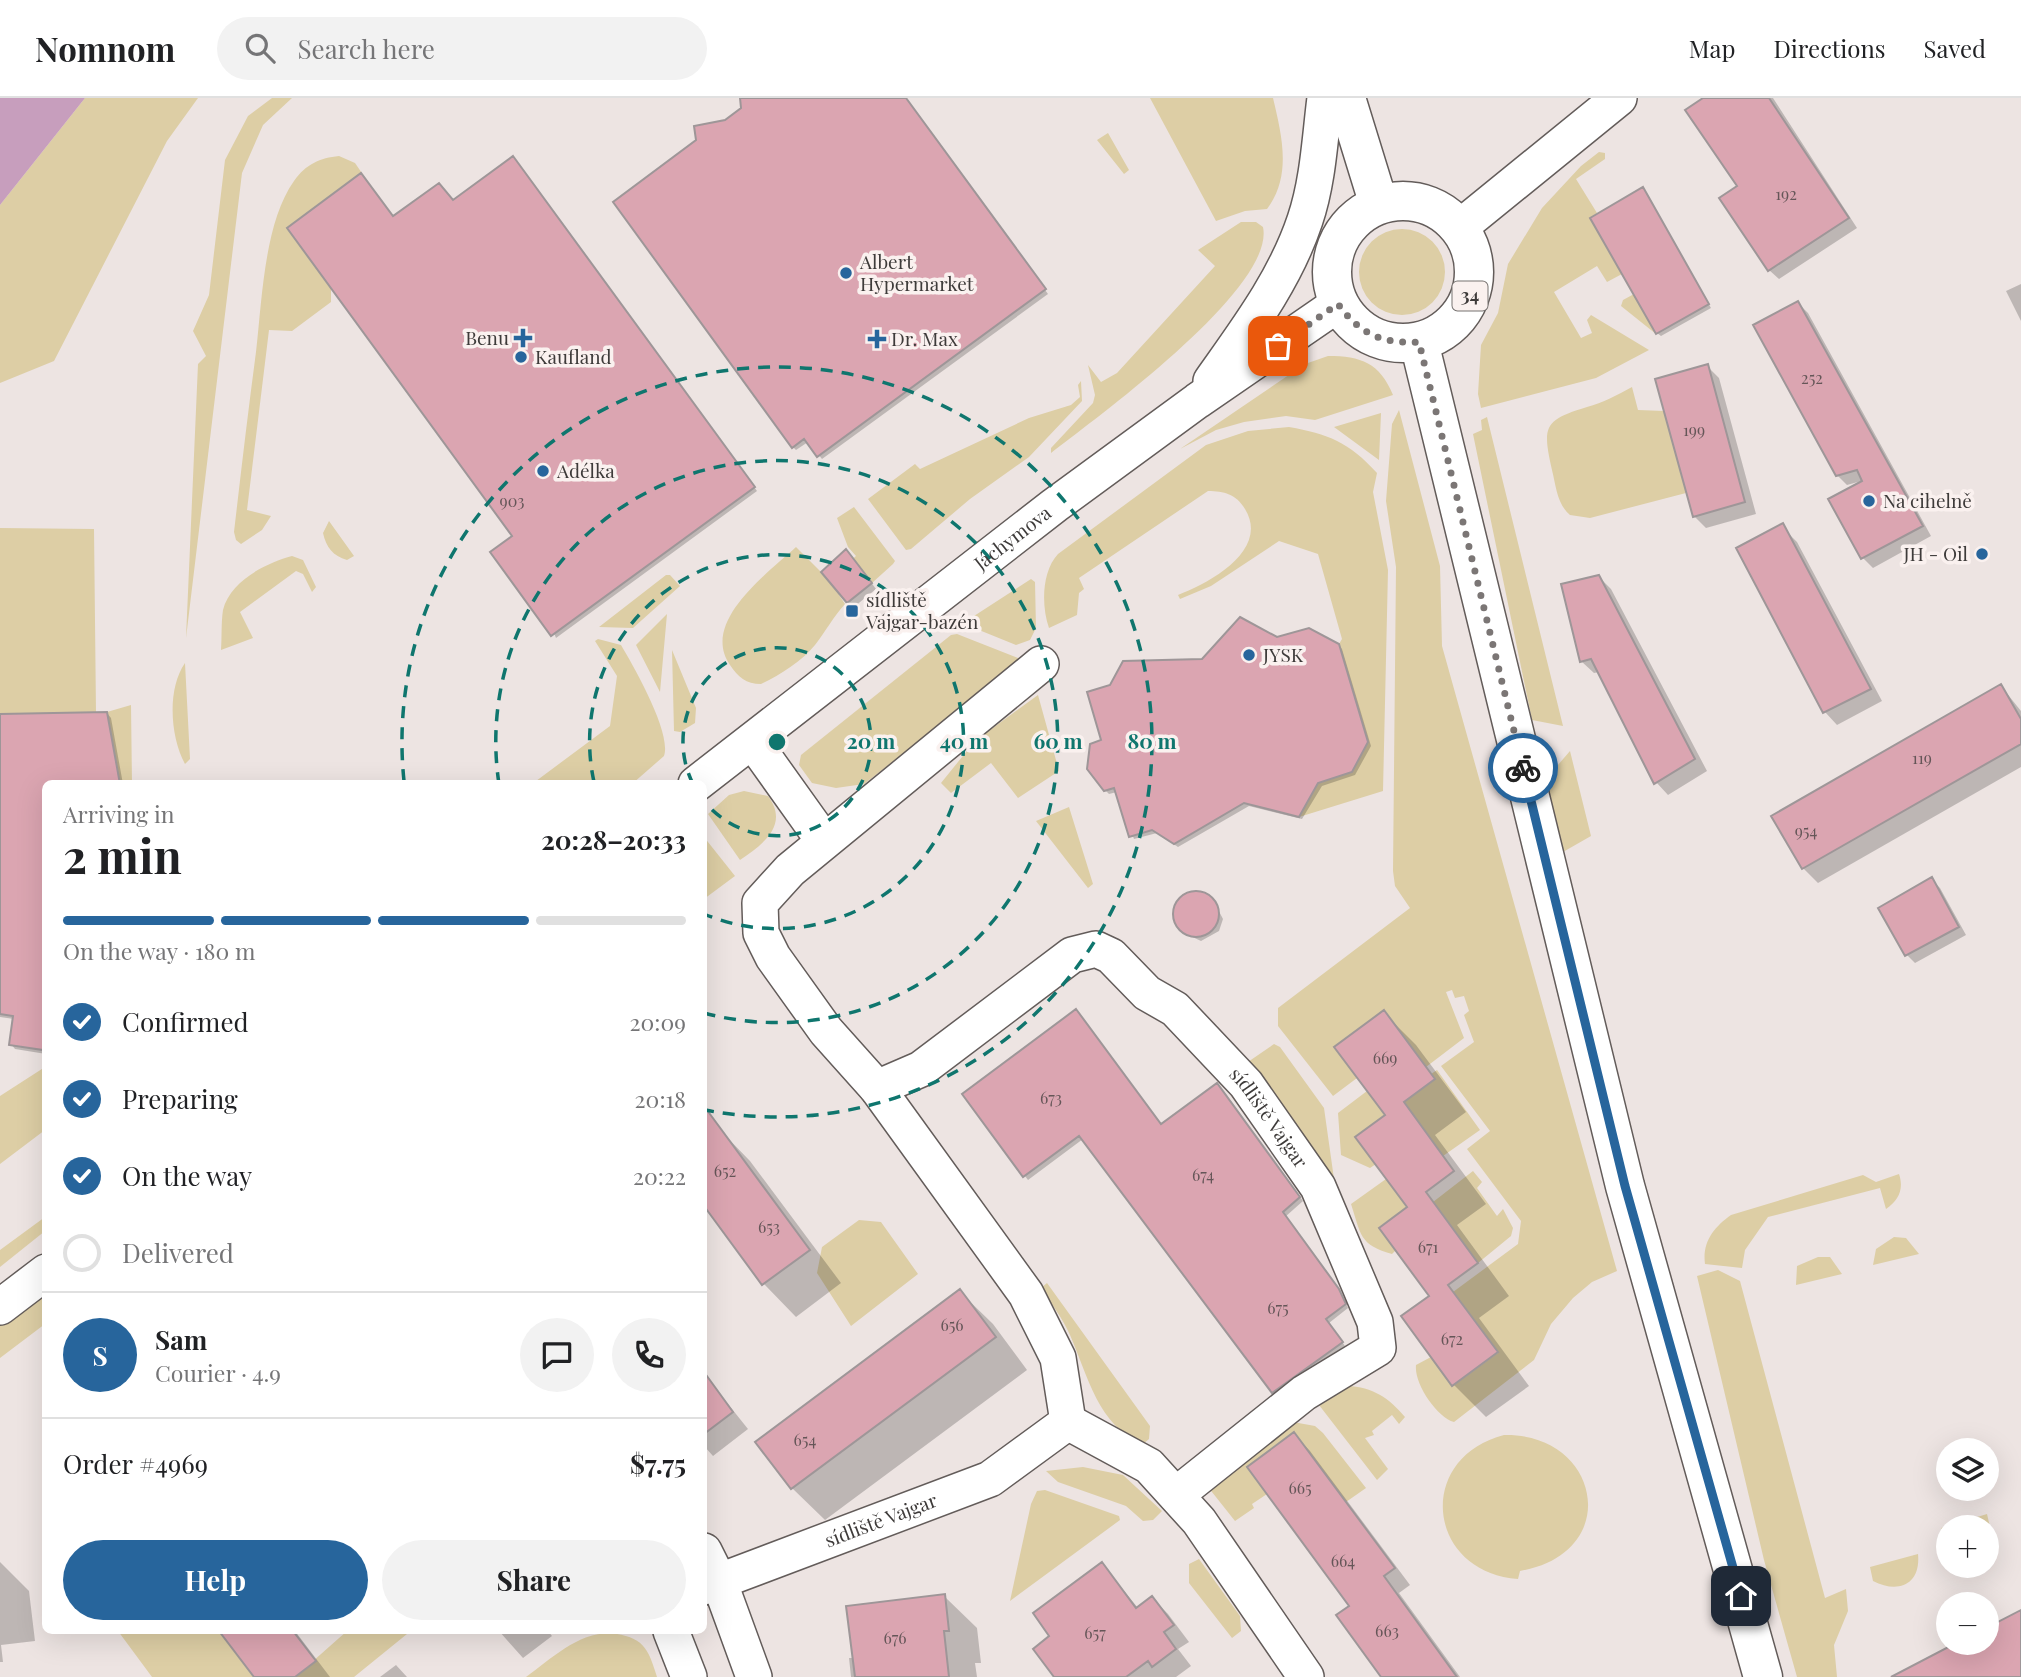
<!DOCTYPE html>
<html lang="en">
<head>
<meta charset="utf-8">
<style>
  :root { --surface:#fff; --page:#f2f2f2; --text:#202124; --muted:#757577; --line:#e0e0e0; --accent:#27659c }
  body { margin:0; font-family:"Playfair Display",serif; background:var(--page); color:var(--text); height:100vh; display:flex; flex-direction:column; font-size:26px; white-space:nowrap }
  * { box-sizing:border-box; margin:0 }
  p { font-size:23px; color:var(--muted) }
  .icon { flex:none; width:38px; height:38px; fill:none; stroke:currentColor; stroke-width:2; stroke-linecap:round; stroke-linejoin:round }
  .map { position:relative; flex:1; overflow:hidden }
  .side { position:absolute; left:42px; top:682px; width:665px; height:854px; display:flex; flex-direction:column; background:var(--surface); border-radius:10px; box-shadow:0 7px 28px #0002 }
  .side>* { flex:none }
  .fabs { position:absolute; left:1936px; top:1340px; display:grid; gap:14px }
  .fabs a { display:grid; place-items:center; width:63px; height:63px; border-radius:50%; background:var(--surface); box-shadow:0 7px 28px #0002; font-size:35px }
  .pin { position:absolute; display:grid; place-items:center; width:60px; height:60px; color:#fff; margin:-30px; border-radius:14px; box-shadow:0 4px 10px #0006 }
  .courier { position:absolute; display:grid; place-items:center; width:70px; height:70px; margin:-35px; border:5px solid #27659c; border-radius:50%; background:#fff; color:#222; box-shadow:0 2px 9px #0007 }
  .overview em { font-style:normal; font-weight:700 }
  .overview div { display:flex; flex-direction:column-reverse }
  .overview { display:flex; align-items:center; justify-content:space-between; height:119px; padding:0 21px }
  h1 { font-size:46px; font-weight:700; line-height:52px }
  .bar { display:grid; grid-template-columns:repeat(4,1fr); gap:10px 7px; align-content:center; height:84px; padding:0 21px }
  .bar i { height:9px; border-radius:5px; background:var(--line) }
  .bar .active { background:var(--accent) }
  .bar p { grid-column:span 4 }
  .line { display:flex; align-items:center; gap:18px; padding:0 21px; border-top:2px solid var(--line) }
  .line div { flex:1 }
  .round { display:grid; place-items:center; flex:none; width:74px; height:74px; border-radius:37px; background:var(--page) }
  ol { padding:0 21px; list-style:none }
  li { display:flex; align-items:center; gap:21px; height:77px }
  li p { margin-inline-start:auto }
  li .icon { padding:7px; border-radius:50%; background:var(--accent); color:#fff; stroke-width:4 }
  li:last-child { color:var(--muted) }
  li i { width:38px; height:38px; border:4px solid var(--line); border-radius:50% }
  .button { display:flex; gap:14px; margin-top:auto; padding:14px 21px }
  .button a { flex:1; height:80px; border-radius:42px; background:var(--accent); color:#fff; font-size:28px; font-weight:700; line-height:80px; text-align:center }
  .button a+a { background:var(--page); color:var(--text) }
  header { display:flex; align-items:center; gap:42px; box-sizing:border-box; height:98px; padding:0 35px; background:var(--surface); border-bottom:2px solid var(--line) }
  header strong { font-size:33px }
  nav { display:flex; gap:38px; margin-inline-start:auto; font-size:24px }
  .search { width:490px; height:63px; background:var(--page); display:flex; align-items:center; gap:18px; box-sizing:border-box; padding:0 24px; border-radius:38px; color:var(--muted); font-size:26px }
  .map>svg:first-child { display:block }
</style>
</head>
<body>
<header>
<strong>Nomnom</strong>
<div class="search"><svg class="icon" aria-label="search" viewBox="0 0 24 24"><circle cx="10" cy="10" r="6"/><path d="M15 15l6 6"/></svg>Search here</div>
<nav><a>Map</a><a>Directions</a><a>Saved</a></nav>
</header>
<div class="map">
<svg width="2021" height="1579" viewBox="0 0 2021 1579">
  <rect width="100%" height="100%" fill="#ede4e2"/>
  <path fill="#ddcea5" d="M85 0H198L167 43 54 263 0 285V107Z
    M272 0H292L263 27 242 75 186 540 198 266 206 258 193 233 209 197 225 62 248 18Z
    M1150 0H1273C1282 38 1292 78 1267 111L1245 113 1216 123Z
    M1108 35 1129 72 1124 76 1097 42Z
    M1599 54 1605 55V61L1576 81 1597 115 1590 120 1622 176 1607 184 1597 168 1554 194 1581 240 1592 235 1587 222 1591 217 1649 252 1596 280 1481 310 1478 296 1481 247 1498 215 1508 166 1542 110 1581 68Z
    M339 58 355 65 392 119 387 150 331 191V204L292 233 269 232 247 412 271 418 262 432 241 446 236 442 234 434C241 374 248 314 256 254 262 203 264 125 294 83 306 66 320 60 339 58Z
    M1241 124H1256L1263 129C1276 190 1096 320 1051 355V350L1093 305 1095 297 1088 267 1101 284 1117 275 1215 168 1198 152Z
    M1359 174a43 43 0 1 1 86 0a43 43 0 1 1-86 0Z
    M1634 196 1656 236 1621 208 1623 202Z
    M1328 258C1361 258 1380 265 1393 297L1315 322 1286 318 1244 324 1216 332 1180 351 1305 266Z
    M1081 283 1082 303 1029 359 970 401 911 451 906 452 868 401 915 366 920 371 1029 320 1071 307 1080 299 1078 287Z
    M1632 289 1638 312 1664 313 1686 395 1590 420 1570 417C1557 406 1556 388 1552 372 1542 328 1544 322 1587 309 1603 305 1617 297 1632 289Z
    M1399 312 1440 468 1442 548 1617 1173 1592 1184 1573 1200 1551 1226 1534 1262 1454 1324C1437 1319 1414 1286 1416 1267L1431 1259 1453 1288 1498 1255 1453 1194 1518 1146 1521 1123 1467 1051 1490 1033 1441 968 1474 944 1464 917 1469 913 1464 898 1455 900 1452 892 1446 894 1464 940 1426 969 1357 980 1333 998 1278 928V910L1410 810 1395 788 1393 773 1396 469 1386 403 1392 326Z
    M1381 315 1379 362 1334 329Z
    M1487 319 1563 628 1532 622 1473 336 1482 332 1481 322Z
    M1289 329C1328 336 1349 344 1377 375L1373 394 1388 472 1383 693 1299 719 1318 685 1352 674 1368 644 1339 546 1342 541 1318 456 1279 443 1211 488 1180 501 1178 497C1210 485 1270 452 1245 411 1236 396 1224 393 1208 393L1079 480 1084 491 1079 495 1077 517 1049 530C1041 507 1042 473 1058 456L1206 347 1248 333Z
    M854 409 895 463 893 466 872 485 865 477 839 497 845 506C833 519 826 533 815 547 802 563 780 577 761 586 746 586 738 579 730 567 700 524 768 475 796 449L829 482 856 458 848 449 837 420Z
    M329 423 354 458 347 462C333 458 326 449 323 435Z
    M0 430 94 431 96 615 0 616Z
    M292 458 303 462 316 489 312 494 303 476 296 473 240 514 253 540 221 552C222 539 221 525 223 512 230 483 266 465 292 458Z
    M666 477H670L680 488 633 530 599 529Z
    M1031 481 1035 484 1036 530 1030 542 1016 547 979 532 974 518Z
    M667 516 660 594 636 547Z
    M957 536 1018 560 1021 564 864 686 836 690 812 685 799 667 801 657 951 537Z
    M598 541 621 547C634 569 672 635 664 658L632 686H532L610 628 617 578 595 543Z
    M672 552 696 610 695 625 680 634 674 633Z
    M185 565 190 661 185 666C170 638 167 591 185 565Z
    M1038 597 1059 673 1018 700 991 665 951 695 941 685 975 643Z
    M131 607 132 686H120L107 614Z
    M1570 653 1591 738 1563 754 1545 682Z
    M744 693 768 698C790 727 762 747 740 762L708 716 729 697Z
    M1069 709 1093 786 1088 790 1036 723Z
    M704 739 735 778 704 801Z
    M1274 946 1280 949 1324 1010 1335 1088 1242 968Z
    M45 969V1032L0 1066V998Z
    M1437 972 1480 1032 1443 1058 1404 1004 1435 981 1431 976Z
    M1367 993 1385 1017 1355 1039 1376 1066 1370 1070 1341 1057 1338 1015Z
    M1473 1073 1482 1084 1477 1090 1497 1118 1503 1111 1513 1130 1511 1138 1478 1165 1433 1104Z
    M1899 1076C1904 1091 1899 1102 1886 1111L1880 1090 1768 1119 1745 1152 1742 1170 1705 1166C1702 1144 1714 1129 1731 1117L1863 1077 1876 1084Z
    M1386 1081 1407 1109 1379 1129 1396 1152 1392 1156C1359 1147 1361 1136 1351 1106Z
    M45 1119V1133L0 1169V1152Z
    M859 1122 881 1124 918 1176 851 1228 817 1175 822 1149Z
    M1894 1139 1906 1140 1919 1156 1873 1167 1876 1151Z
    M1818 1159H1830L1842 1176 1796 1187 1797 1168Z
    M1718 1172 1740 1183 1825 1500 1846 1491 1848 1513 1834 1547 1837 1579H1797L1764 1462 1697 1178Z
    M1047 1185 1150 1328 1149 1341 1143 1346C1098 1328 1088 1278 1070 1237 1063 1221 1051 1205 1041 1190Z
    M45 1191V1226L0 1260V1224Z
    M1347 1288C1373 1289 1389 1300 1405 1319L1399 1326 1392 1317 1372 1333 1374 1337 1365 1340 1388 1371 1377 1382 1319 1307 1322 1298Z
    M1293 1324 1315 1328 1323 1335 1366 1390 1346 1404 1294 1334 1247 1369 1267 1396 1252 1406 1254 1410 1235 1423 1208 1389Z
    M1504 1337C1601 1335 1624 1455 1520 1473L1518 1481C1426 1474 1415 1360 1504 1337Z
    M1083 1369 1123 1377 1162 1413 1153 1422 1143 1423 1126 1408 1058 1384 1046 1373Z
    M1045 1392 1119 1418 1120 1422 1010 1503 1031 1406 1037 1393Z
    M1987 1416 1990 1429 1986 1439V1430H1948V1444L1941 1430Z
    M1918 1456C1921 1487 1898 1496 1873 1483L1870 1469Z
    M1199 1461 1240 1518 1241 1533 1232 1540 1189 1485V1466Z
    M118 1533H219L254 1579H152Z
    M347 1533 407 1536 354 1579H295Z
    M610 1535C643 1539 648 1549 657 1579H526C551 1561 577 1535 610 1535Z"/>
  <path fill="#c79ebd" d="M0 0H85L0 107Z"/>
  <path fill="#0003" d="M742 0H905L1048 196 822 361 808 344 796 352 793 349 726 23 743 11Z
    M1706 0H1773L1857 130 1779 181 1769 172Z
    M516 63 757 393 556 540 514 439 393 120 453 104Z
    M1646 95 1711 210 1661 238 1657 235Z
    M2021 186V223L2006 193Z
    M1798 205 1808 215 1931 438 1873 470 1863 460 1831 402 1865 382 1847 387 1837 377Z
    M1707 268 1719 280 1756 416 1706 430 1694 418Z
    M1784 431 1797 444 1882 603 1837 627 1825 614 1739 451Z
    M852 459 876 491 854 509 848 504Z
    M1599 479 1611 491 1707 673 1668 697 1656 684 1599 574 1594 575 1581 563Z
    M1277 541 1338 547 1342 551 1371 648 1355 677 1322 688 1302 721 1249 708 1178 749 1157 735 1134 741 1117 694 1109 696 1105 692 1103 643 1203 563Z
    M2001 588 2021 613V669L1818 785 1803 770Z
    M107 615 111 620 123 686H46V956L15 951 11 946 14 921 0 919V617Z
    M1932 782 1940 790 1966 837 1915 865 1907 857 1881 810Z
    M1197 794 1213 802 1223 821 1219 833 1201 843 1184 835 1174 816 1178 804Z
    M1384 915 1416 947 1466 1014 1435 1037 1486 1106 1457 1127 1509 1198 1479 1220 1529 1288 1486 1319 1454 1287 1387 1017Z
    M1221 991 1303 1103 1285 1119 1342 1197 1348 1210 1329 1225 1345 1248 1276 1297 1083 1041 1028 1082 964 996 1162 1028Z
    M718 1030 750 1063 841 1185 796 1219 764 1186 704 1105V1041Z
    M960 1194 993 1226 1027 1272 825 1422 792 1390Z
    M704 1276 748 1331 713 1358 704 1348Z
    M1294 1336 1310 1353 1410 1487 1399 1495 1460 1579H1384L1351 1508Z
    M0 1464 29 1493 35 1543 1 1547 3 1564H0Z
    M1102 1466 1138 1510 1152 1500 1168 1516 1189 1544 1178 1551 1191 1568 1176 1579H1056L1052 1539Z
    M944 1498 977 1530 981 1565H975L977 1579H851L849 1560H854Z
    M222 1533H295L330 1579H257Z
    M499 1533H548L552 1538 523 1560Z
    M396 1567 407 1579H380Z"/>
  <path fill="#dba5b1" stroke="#9e9698" stroke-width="2" d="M740 0H906L1046 191 817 359 804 341 792 350 613 104 696 42 694 28 725 22 741 10Z
    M1703 0H1769L1849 120 1768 173 1719 100 1737 88 1685 12Z
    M513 58 755 389 551 538 490 454 512 438 287 130 361 75 393 118 439 85 453 102Z
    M1643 89 1709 206 1656 236 1590 120Z
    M1798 203 1923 428 1861 461 1828 401 1862 383 1857 372 1836 378 1753 227Z
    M1708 266 1745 404 1693 419 1655 281Z
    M1783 425 1871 591 1823 615 1736 450Z
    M846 451 872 485 847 505 821 474Z
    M1599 477 1695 661 1654 686 1591 561 1580 564 1561 486Z
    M1240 519 1277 539 1309 530 1339 546 1368 644 1352 674 1318 685 1299 719 1244 705 1174 746 1152 732 1129 739 1114 690 1104 693 1087 671 1090 646 1101 642 1087 594 1110 587 1123 563 1202 561Z
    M2001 586 2021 621V646L1802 771 1771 718Z
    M107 614 120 686H46V935L43 952 9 947 13 918 0 916V616Z
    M1932 779 1959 829 1905 858 1878 810Z
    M1173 816a23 23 0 1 1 46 0a23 23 0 1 1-46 0Z
    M1076 911 1161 1026 1217 985 1300 1099 1283 1114 1339 1191 1346 1206 1326 1221 1343 1244 1272 1295 1079 1038 1023 1079 962 996Z
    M1384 912 1435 981 1404 1004 1454 1073 1426 1094 1478 1165 1448 1187 1498 1254 1452 1288 1401 1218 1429 1198 1379 1130 1407 1109 1355 1039 1385 1017 1334 949Z
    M704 1008 810 1152 762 1187 704 1108Z
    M960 1191 996 1239 791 1391 755 1344Z
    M704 1274 733 1314 704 1336Z
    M1294 1334 1395 1470 1384 1478 1457 1579H1381L1336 1517 1349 1508 1247 1369Z
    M1102 1464 1136 1510 1152 1498 1174 1527 1164 1534 1176 1551 1152 1569 1148 1563 1126 1579H1054L1033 1551 1049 1538 1033 1515Z
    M945 1496 949 1533H944L949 1579H855L846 1508Z
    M2021 1512V1579H1891L1956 1545H1986V1530Z
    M219 1533H293L316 1563 295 1579H254Z"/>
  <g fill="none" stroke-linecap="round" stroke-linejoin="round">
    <defs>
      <g id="minor">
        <path d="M1459 130 1619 0"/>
        <path d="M1211 283C1247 232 1285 182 1305 122 1318 84 1320 40 1325 0"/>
        <path d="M754 645 824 743"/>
        <path id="s1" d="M696 686 1055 407 1197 303 1338 206"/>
        <path id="s2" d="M877 990 921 971 1072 857 1096 851 1111 858 1147 895 1175 911 1246 986 1318 1089 1375 1224 1378 1250 1304 1295 1176 1397"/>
        <path d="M0 1209 46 1174"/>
        <path d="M1068 1324 1149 1368 1199 1423 1306 1579"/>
        <path d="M704 1453 719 1483 754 1579"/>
        <path id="s3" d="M704 1489 990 1381 1068 1324 1058 1260 1026 1196 877 990 826 933 773 859 761 835 760 805 790 772 1041 566"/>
        <path d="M671 1533 689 1579"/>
      </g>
      <path id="major" d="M1346 0 1379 107
        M1332 174a71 71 0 1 1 142 0a71 71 0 1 1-142 0Z
        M1419 244 1625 1088 1763 1579"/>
    </defs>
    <use href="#minor" stroke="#635c5a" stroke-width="38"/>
    <use href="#major" stroke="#635c5a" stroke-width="41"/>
    <use href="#minor" stroke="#fff" stroke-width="35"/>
    <use href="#major" stroke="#fff" stroke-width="38"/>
  </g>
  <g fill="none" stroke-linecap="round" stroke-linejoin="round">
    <path stroke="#7b7675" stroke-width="7" stroke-dasharray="0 12.6" d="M1278 248 1338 206C1360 236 1382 246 1419 244L1523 670"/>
    <path stroke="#27659c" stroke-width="9" d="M1523 670 1625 1088 1741 1498"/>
  </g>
  <g fill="none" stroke="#0f766e" stroke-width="3.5" stroke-dasharray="12 9">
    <path d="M693 686A94 94 0 1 1 704 703"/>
    <path d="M594 684A187 187 0 1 1 704 816"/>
    <path d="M499 686A281 281 0 1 1 704 915"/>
    <path d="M404 683A375 375 0 1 1 705 1012"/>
  </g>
  <g fill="#27659c" stroke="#faf1ef" stroke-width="2.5">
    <circle cx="846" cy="175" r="7"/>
    <path d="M519.5 229.5h7v7h7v7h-7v7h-7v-7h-7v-7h7z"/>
    <path d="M873.5 230.5h7v7h7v7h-7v7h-7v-7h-7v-7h7z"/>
    <circle cx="521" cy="259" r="7"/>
    <circle cx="543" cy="373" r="7"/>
    <circle cx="1869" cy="403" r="7"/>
    <circle cx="1982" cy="456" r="7"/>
    <rect x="845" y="506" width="14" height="14" rx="3.5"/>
    <circle cx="1249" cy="557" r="7"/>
  </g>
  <g text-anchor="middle" stroke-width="7" stroke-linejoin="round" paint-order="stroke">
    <g font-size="16" fill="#655658">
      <text x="1786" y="102">192</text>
      <text x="1812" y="286">252</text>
      <text x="1694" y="338">199</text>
      <text x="512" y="409">903</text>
      <text x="1922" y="666">119</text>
      <text x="1806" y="739">954</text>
      <text x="1385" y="966">669</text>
      <text x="1051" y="1006">673</text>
      <text x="725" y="1079">652</text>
      <text x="1203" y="1083">674</text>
      <text x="769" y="1135">653</text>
      <text x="1428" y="1155">671</text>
      <text x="1278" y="1216">675</text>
      <text x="952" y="1233">656</text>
      <text x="1452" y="1247">672</text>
      <text x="805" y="1348">654</text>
      <text x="1300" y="1396">665</text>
      <text x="1343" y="1469">664</text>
      <text x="1387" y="1539">663</text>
      <text x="1095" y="1541">657</text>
      <text x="895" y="1546">676</text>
    </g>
    <rect fill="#faf1ef" stroke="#767270" stroke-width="2" x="1452.5" y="183.5" width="35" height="29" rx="5"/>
    <g font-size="18" font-weight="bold" fill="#3e3b3a">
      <text x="1470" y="204">34</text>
    </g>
    <g font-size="19" fill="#3e3b3a" stroke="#faf1ef" text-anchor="start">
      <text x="860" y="171">Albert<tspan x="860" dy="22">Hypermarket</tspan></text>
      <text x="509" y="247" text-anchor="end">Benu</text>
      <text x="891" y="248">Dr. Max</text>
      <text x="535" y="266">Kaufland</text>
      <text x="557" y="380">Adélka</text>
      <text x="1883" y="410">Na cihelně</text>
      <text x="1968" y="463" text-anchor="end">JH - Oil</text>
      <text x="866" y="509">sídliště<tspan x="866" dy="22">Vajgar-bazén</tspan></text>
      <text x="1263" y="564">JYSK</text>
    </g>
    <g font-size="19" fill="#3e3b3a" stroke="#faf1ef">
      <text dy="7" stroke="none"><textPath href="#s1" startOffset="401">Jáchymova</textPath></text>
      <text dy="7" stroke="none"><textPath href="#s2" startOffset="506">sídliště Vajgar</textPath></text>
      <text dy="7" stroke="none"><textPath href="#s3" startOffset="189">sídliště Vajgar</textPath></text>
    </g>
  </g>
  <circle cx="777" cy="644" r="10" fill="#0f766e" stroke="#faf1ef" stroke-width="3.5"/>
  <g font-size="21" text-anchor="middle" font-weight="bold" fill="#0f766e" stroke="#faf1ef" stroke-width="7" stroke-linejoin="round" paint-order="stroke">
    <text x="871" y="651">20 m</text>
    <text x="964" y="651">40 m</text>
    <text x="1058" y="651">60 m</text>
    <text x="1152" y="651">80 m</text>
  </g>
</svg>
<div class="fabs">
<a><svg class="icon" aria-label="layers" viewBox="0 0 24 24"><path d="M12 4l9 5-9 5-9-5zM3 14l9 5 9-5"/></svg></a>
<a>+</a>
<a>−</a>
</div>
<div class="pin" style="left:1278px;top:248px;background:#ea580c"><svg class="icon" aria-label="bag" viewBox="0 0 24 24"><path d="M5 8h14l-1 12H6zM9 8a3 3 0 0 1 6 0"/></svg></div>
<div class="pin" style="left:1741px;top:1498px;background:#1f2937"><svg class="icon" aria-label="home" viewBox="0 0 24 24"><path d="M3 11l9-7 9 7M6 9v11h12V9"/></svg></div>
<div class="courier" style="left:1523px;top:670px"><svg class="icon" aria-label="bike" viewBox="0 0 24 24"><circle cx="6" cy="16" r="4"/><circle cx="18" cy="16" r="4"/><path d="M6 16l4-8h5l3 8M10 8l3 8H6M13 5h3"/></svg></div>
<section class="side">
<div class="overview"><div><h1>2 min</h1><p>Arriving in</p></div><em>20:28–20:33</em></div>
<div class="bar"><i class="active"></i><i class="active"></i><i class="active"></i><i></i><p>On the way · 180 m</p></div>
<ol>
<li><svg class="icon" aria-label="check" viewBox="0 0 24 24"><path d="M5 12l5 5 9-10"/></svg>Confirmed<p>20:09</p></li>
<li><svg class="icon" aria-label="check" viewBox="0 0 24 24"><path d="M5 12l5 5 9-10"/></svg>Preparing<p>20:18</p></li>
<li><svg class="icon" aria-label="check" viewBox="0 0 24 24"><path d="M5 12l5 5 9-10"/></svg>On the way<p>20:22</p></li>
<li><i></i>Delivered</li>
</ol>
<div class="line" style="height:126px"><b class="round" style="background:var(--accent);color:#fff">S</b><div><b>Sam</b><p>Courier · 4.9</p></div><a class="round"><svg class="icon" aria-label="chat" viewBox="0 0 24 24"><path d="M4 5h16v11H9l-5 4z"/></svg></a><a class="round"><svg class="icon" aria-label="phone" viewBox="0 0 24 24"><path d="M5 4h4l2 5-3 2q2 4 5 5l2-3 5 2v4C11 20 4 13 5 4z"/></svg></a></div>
<div class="line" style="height:91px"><div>Order #4969</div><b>$7.75</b></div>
<div class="button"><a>Help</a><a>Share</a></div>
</section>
</div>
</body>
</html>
